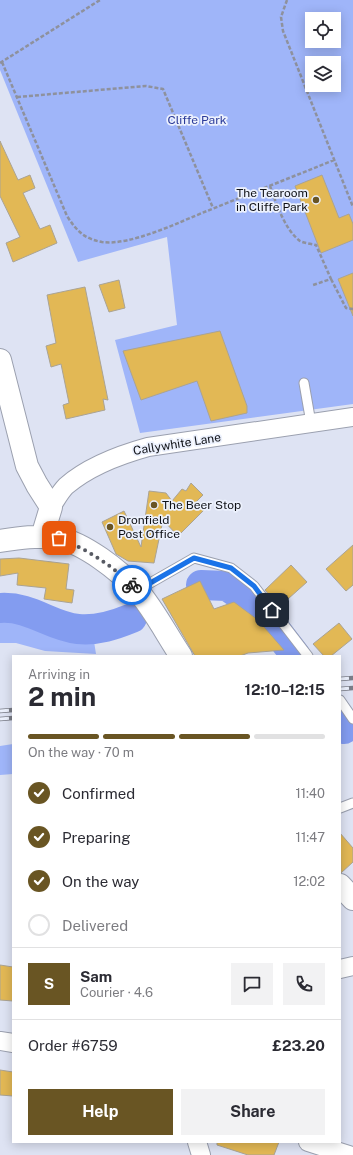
<!DOCTYPE html>
<html lang="en">
<head>
<meta charset="utf-8">
<style>
  :root { --surface:#fff; --page:#f2f2f3; --text:#2b2b33; --muted:#7c7c81; --line:#e1e1e2; --accent:#695523 }
  body { margin:0; font-family:"Public Sans",sans-serif; background:var(--page); color:var(--text); height:100vh; display:flex; flex-direction:column; font-size:15px; white-space:nowrap }
  * { box-sizing:border-box; margin:0 }
  p { font-size:13px; color:var(--muted) }
  .icon { flex:none; width:22px; height:22px; fill:none; stroke:currentColor; stroke-width:2; stroke-linecap:round; stroke-linejoin:round }
  .map { position:relative; flex:1; overflow:hidden }
  .panel { position:absolute; left:12px; top:655px; width:329px; height:488px; display:flex; flex-direction:column; background:var(--surface); border-radius:0px; box-shadow:0 2px 10px #0003 }
  .panel>* { flex:none }
  .controls { position:absolute; left:305px; top:12px; display:grid; gap:8px }
  .controls a { display:grid; place-items:center; width:36px; height:36px; border-radius:0px; background:var(--surface); box-shadow:0 2px 10px #0003; font-size:20px }
  .pin { position:absolute; display:grid; place-items:center; width:34px; height:34px; color:#fff; margin:-17px; border-radius:8px; box-shadow:0 2px 6px #0006 }
  .courier { position:absolute; display:grid; place-items:center; width:40px; height:40px; margin:-20px; border:3px solid #1a73e8; border-radius:50%; background:#fff; color:#222; box-shadow:0 1px 5px #0007 }
  .headline em { font-style:normal; font-weight:700 }
  .headline div { display:flex; flex-direction:column-reverse }
  .headline { display:flex; align-items:center; justify-content:space-between; height:68px; padding:0 16px }
  h1 { font-size:26px; font-weight:700; line-height:30px }
  .bar { display:grid; grid-template-columns:repeat(4,1fr); gap:6px 4px; align-content:center; height:48px; padding:0 16px }
  .bar i { height:5px; border-radius:3px; background:var(--line) }
  .bar .active { background:var(--accent) }
  .bar p { grid-column:span 4 }
  .line { display:flex; align-items:center; gap:10px; padding:0 16px; border-top:1px solid var(--line) }
  .line div { flex:1 }
  .round { display:grid; place-items:center; flex:none; width:42px; height:42px; border-radius:0px; background:var(--page) }
  ol { padding:0 16px; list-style:none }
  li { display:flex; align-items:center; gap:12px; height:44px }
  li p { margin-inline-start:auto }
  li .icon { padding:4px; border-radius:50%; background:var(--accent); color:#fff; stroke-width:4 }
  li:last-child { color:var(--muted) }
  li i { width:22px; height:22px; border:2px solid var(--line); border-radius:50% }
  .button { display:flex; gap:8px; margin-top:auto; padding:8px 16px }
  .button a { flex:1; height:46px; border-radius:0px; background:var(--accent); color:#fff; font-size:16px; font-weight:700; line-height:46px; text-align:center }
  .button a+a { background:var(--page); color:var(--text) }
  .map>svg:first-child { display:block }
</style>
</head>
<body>
<div class="map">
<svg width="353" height="1155" viewBox="0 0 353 1155">
  <rect width="100%" height="100%" fill="#dee3f3"/>
  <path fill="#9fb5f9" fill-rule="evenodd" d="M0 0H353V404L140 433 115 340 177 325 167 237 78 262 0 70ZM312 19H334V41H312ZM312 63H334V85H312Z
    M0 608 27 610 48 620 90 616 96 654 45 651 16 643H0Z
    M13 744V774L0 775V746Z"/>
  <g fill="none" stroke-linecap="round" stroke-linejoin="round">
    <path stroke="#839cf0" stroke-width="30" d="M201 585 227 586 247 600 266 617 296 656
      M0 608C31 606 50 626 78 629 97 631 115 625 132 618
      M340 723 344 729"/>
  </g>
  <path fill="#e2b855" stroke="#aaa394" d="M0 141 18 180 30 175 35 188 23 193 40 229 50 225 57 243 13 262 6 243 20 237 0 196Z
    M322 175 339 218 349 214 353 224V240L321 253 295 186Z
    M353 273V316L338 279Z
    M119 280 125 308 109 312 99 285Z
    M85 287 108 400 103 399 105 410 66 419 63 405 69 403 61 364 51 367 46 346 56 343 47 295Z
    M220 331 247 406V413L211 421 197 381 141 400 123 351Z
    M191 483 203 495 195 503 204 510 178 536 163 520 154 563 128 561 116 554 102 522 124 511 141 547 149 491 166 493 172 501 182 489 186 491Z
    M353 545V585L346 591 326 569Z
    M19 558 69 564 66 589 74 590 72 603 44 599 46 588 17 585 18 573 0 576V559Z
    M291 565 307 582 279 607 265 590Z
    M200 581 214 609 234 602 258 620 284 650 248 653 240 656H195L162 599Z
    M339 623 352 639 331 656H324L313 644Z
    M340 833 353 848V862L341 873Z
    M0 965 13 967V1001L0 1000Z
    M0 1070 13 1072V1096L0 1095Z
    M217 1142H279L274 1155H248L217 1145Z"/>
  <g fill="none" stroke-linecap="round" stroke-linejoin="round">
    <defs>
      <path id="service" d="M304 383 311 423
        M138 590 194 558 231 568 254 586 308 656
        M340 700 353 719
        M340 808 353 803"/>
      <path id="minor" d="M51 507C56 500 60 492 66 486 89 466 119 455 148 447L353 417
        M340 969 353 966
        M0 1041 13 1043
        M197 1142 201 1155
        M308 1142 349 1155"/>
      <path id="secondary" d="M0 360 27 466 37 485 51 507 42 537
        M0 541C19 538 38 535 58 538 84 543 119 570 137 590 153 608 167 635 181 656
        M340 885 353 899"/>
    </defs>
    <use href="#service" stroke="#9ba0af" stroke-width="11"/>
    <use href="#minor" stroke="#9ba0af" stroke-width="20"/>
    <use href="#secondary" stroke="#9ba0af" stroke-width="24"/>
    <path stroke="#8e919d" stroke-width="2.5" stroke-dasharray="4 2" stroke-linecap="butt" d="M287 0 281 17 283 31 353 207
      M2 62 67 216C76 230 84 239 102 242 131 246 179 222 207 211 249 194 292 177 334 160
      M0 63 100 0
      M17 97 146 86 163 89 213 208
      M270 186C276 203 285 230 300 241 304 243 311 244 316 245L331 279 313 285
      M331 279 346 308 353 309"/>
    <use href="#service" stroke="#fff" stroke-width="9"/>
    <use href="#minor" stroke="#fff" stroke-width="18"/>
    <use href="#secondary" stroke="#fff" stroke-width="22"/>
    <defs>
      <path id="rail" d="M340 679 353 678
        M340 689 353 688
        M0 711 13 710
        M0 719 13 718"/>
    </defs>
    <use href="#rail" stroke="#7a7d88" stroke-width="4.5"/>
    <use href="#rail" stroke="#ecf1fd" stroke-width="3" stroke-dasharray="9" stroke-linecap="butt"/>
  </g>
  <g fill="none" stroke-linecap="round" stroke-linejoin="round">
    <path stroke="#575a63" stroke-width="4" stroke-dasharray="0 7.2" d="M59 538C87 549 111 565 132 585"/>
    <path stroke="#1a73e8" stroke-width="5" d="M132 585 138 590 194 558 231 568 254 586 272 610"/>
  </g>
  <g fill="#695523" stroke="#ecf1fd" stroke-width="1.5">
    <circle cx="316" cy="200" r="4"/>
    <circle cx="154" cy="505" r="4"/>
    <circle cx="110" cy="527" r="4"/>
  </g>
  <g text-anchor="middle" stroke-width="3.5" stroke-linejoin="round" paint-order="stroke">
    <g font-size="12" fill="#2a3a99" stroke="#ecf1fd">
      <text x="197" y="124">Cliffe Park</text>
    </g>
    <g font-size="12" fill="#0f1116" stroke="#ecf1fd" text-anchor="start">
      <text x="308" y="197" text-anchor="end">The Tearoom<tspan x="308" dy="14">in Cliffe Park</tspan></text>
      <text x="162" y="509">The Beer Stop</text>
      <text x="118" y="524">Dronfield<tspan x="118" dy="14">Post Office</tspan></text>
    </g>
    <g font-size="12" fill="#0f1116" stroke="#ecf1fd">
      <text transform="translate(177 444) rotate(-9)" y="4">Callywhite Lane</text>
    </g>
  </g>
</svg>
<div class="controls">
<a><svg class="icon" aria-label="locate" viewBox="0 0 24 24"><circle cx="12" cy="12" r="6"/><path d="M12 2v4M12 18v4M2 12h4M18 12h4"/></svg></a>
<a><svg class="icon" aria-label="layers" viewBox="0 0 24 24"><path d="M12 4l9 5-9 5-9-5zM3 14l9 5 9-5"/></svg></a>
</div>
<div class="pin" style="left:59px;top:538px;background:#ea580c"><svg class="icon" aria-label="bag" viewBox="0 0 24 24"><path d="M5 8h14l-1 12H6zM9 8a3 3 0 0 1 6 0"/></svg></div>
<div class="pin" style="left:272px;top:610px;background:#1f2937"><svg class="icon" aria-label="home" viewBox="0 0 24 24"><path d="M3 11l9-7 9 7M6 9v11h12V9"/></svg></div>
<div class="courier" style="left:132px;top:585px"><svg class="icon" aria-label="bike" viewBox="0 0 24 24"><circle cx="6" cy="16" r="4"/><circle cx="18" cy="16" r="4"/><path d="M6 16l4-8h5l3 8M10 8l3 8H6M13 5h3"/></svg></div>
<section class="panel">
<div class="headline"><div><h1>2 min</h1><p>Arriving in</p></div><em>12:10–12:15</em></div>
<div class="bar"><i class="active"></i><i class="active"></i><i class="active"></i><i></i><p>On the way · 70 m</p></div>
<ol>
<li><svg class="icon" aria-label="check" viewBox="0 0 24 24"><path d="M5 12l5 5 9-10"/></svg>Confirmed<p>11:40</p></li>
<li><svg class="icon" aria-label="check" viewBox="0 0 24 24"><path d="M5 12l5 5 9-10"/></svg>Preparing<p>11:47</p></li>
<li><svg class="icon" aria-label="check" viewBox="0 0 24 24"><path d="M5 12l5 5 9-10"/></svg>On the way<p>12:02</p></li>
<li><i></i>Delivered</li>
</ol>
<div class="line" style="height:72px"><b class="round" style="background:var(--accent);color:#fff">S</b><div><b>Sam</b><p>Courier · 4.6</p></div><a class="round"><svg class="icon" aria-label="chat" viewBox="0 0 24 24"><path d="M4 5h16v11H9l-5 4z"/></svg></a><a class="round"><svg class="icon" aria-label="phone" viewBox="0 0 24 24"><path d="M5 4h4l2 5-3 2q2 4 5 5l2-3 5 2v4C11 20 4 13 5 4z"/></svg></a></div>
<div class="line" style="height:52px"><div>Order #6759</div><b>£23.20</b></div>
<div class="button"><a>Help</a><a>Share</a></div>
</section>
</div>
</body>
</html>
